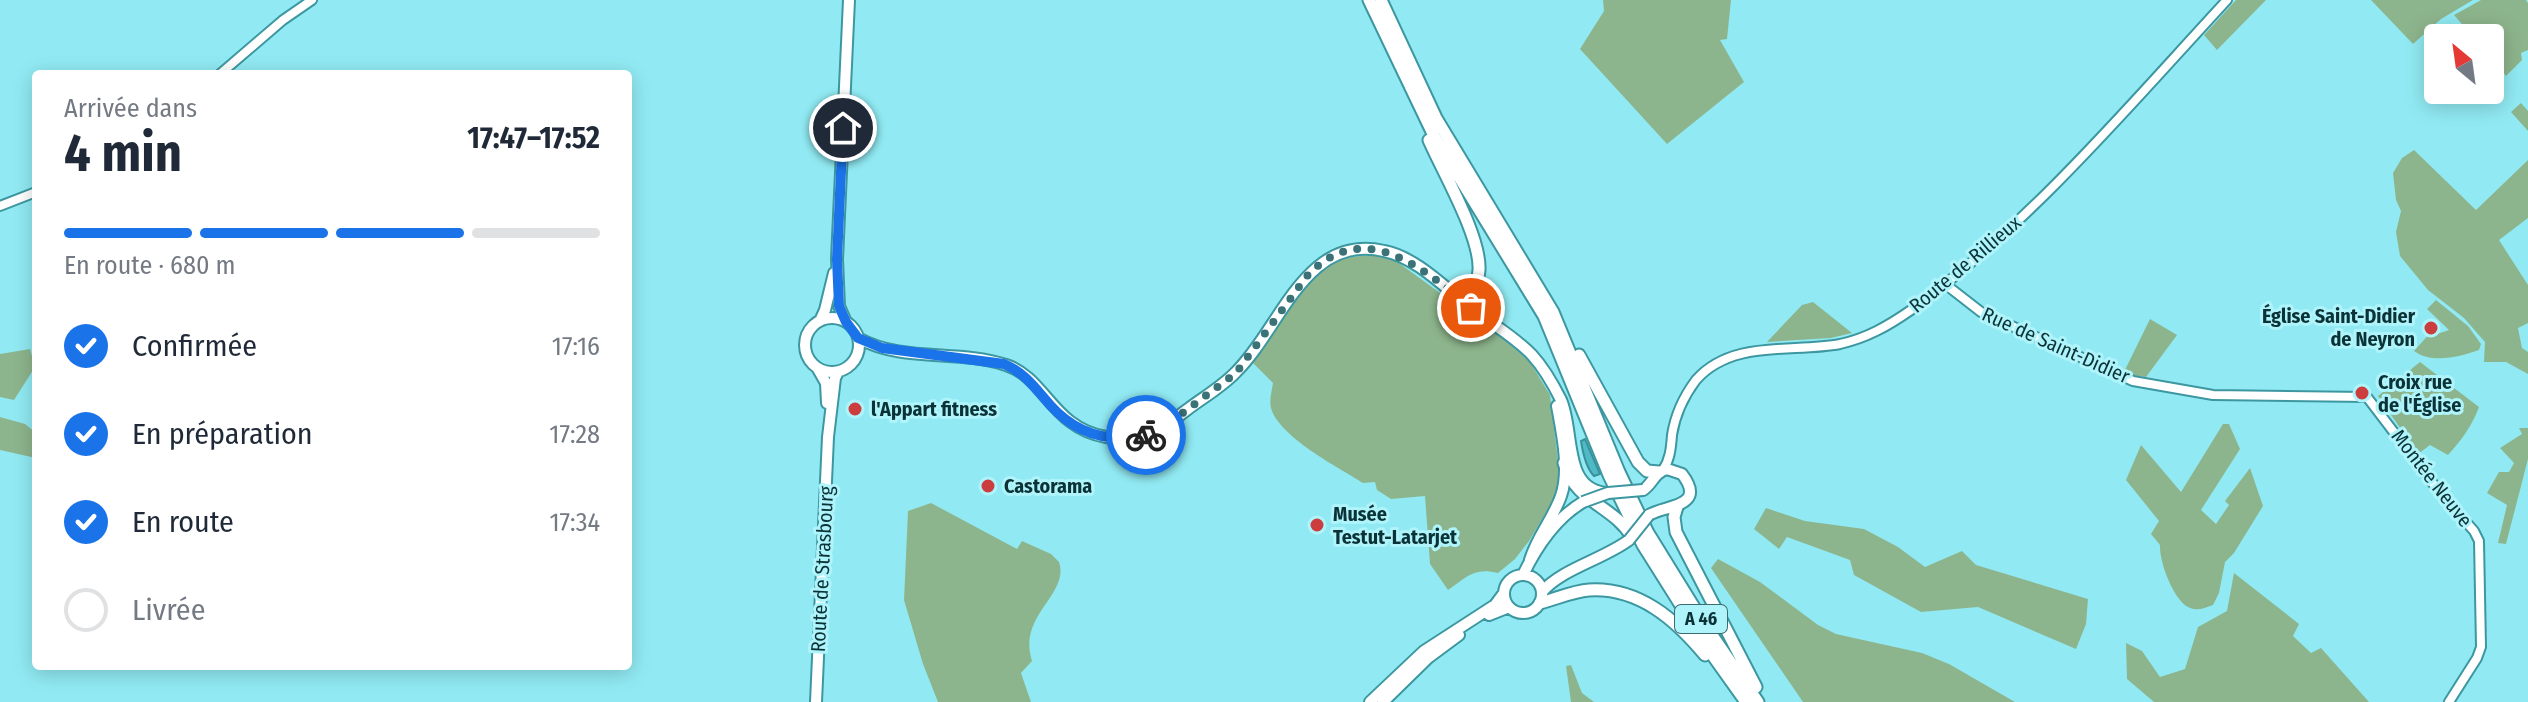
<!DOCTYPE html>
<html lang="fr">
<head>
<meta charset="utf-8">
<style>
  :root { --surface:#fff; --page:#f6f6f7; --text:#1f2937; --muted:#747a83; --line:#e0e1e3; --accent:#1a73e8 }
  body { margin:0; font-family:"Fira Sans Condensed",sans-serif; background:var(--page); color:var(--text); height:100vh; display:flex; flex-direction:column; font-size:30px; white-space:nowrap }
  * { box-sizing:border-box; margin:0 }
  p { font-size:26px; color:var(--muted) }
  .icon { flex:none; width:44px; height:44px; fill:none; stroke:currentColor; stroke-width:2; stroke-linecap:round; stroke-linejoin:round }
  .map { position:relative; flex:1; overflow:hidden }
  .side { position:absolute; left:32px; top:70px; width:600px; height:600px; display:flex; flex-direction:column; background:var(--surface); border-radius:8px; box-shadow:0 4px 20px #0003 }
  .side>* { flex:none }
  .needle { width:52px; rotate:331deg }
  .buttons { position:absolute; left:2424px; top:24px; display:grid; gap:16px }
  .buttons a { display:grid; place-items:center; width:80px; height:80px; border-radius:8px; background:var(--surface); box-shadow:0 4px 20px #0003; font-size:40px }
  .pin { position:absolute; display:grid; place-items:center; width:68px; height:68px; color:#fff; margin:-34px; border:4px solid #fff; border-radius:50%; box-shadow:0 2px 8px #0007 }
  .courier { position:absolute; display:grid; place-items:center; width:80px; height:80px; margin:-40px; border:6px solid #1a73e8; border-radius:50%; background:#fff; color:#222; box-shadow:0 2px 10px #0007 }
  .overview em { font-style:normal; font-weight:700 }
  .overview div { display:flex; flex-direction:column-reverse }
  .overview { display:flex; align-items:center; justify-content:space-between; height:136px; padding:0 32px }
  h1 { font-size:52px; font-weight:700; line-height:60px }
  .bar { display:grid; grid-template-columns:repeat(4,1fr); gap:12px 8px; align-content:center; height:96px; padding:0 32px }
  .bar i { height:10px; border-radius:6px; background:var(--line) }
  .bar .current { background:var(--accent) }
  .bar p { grid-column:span 4 }
  ol { padding:0 32px; list-style:none }
  li { display:flex; align-items:center; gap:24px; height:88px }
  li p { margin-inline-start:auto }
  li .icon { padding:8px; border-radius:50%; background:var(--accent); color:#fff; stroke-width:4 }
  li:last-child { color:var(--muted) }
  li i { width:44px; height:44px; border:4px solid var(--line); border-radius:50% }
  .map>svg:first-child { display:block }
</style>
</head>
<body>
<div class="map">
<svg width="2528" height="702" viewBox="0 0 2528 702">
  <rect width="100%" height="100%" fill="#91eaf3"/>
  <path fill="#8db58d" d="M1603 0H1731L1727 39 1720 40 1744 82 1667 144 1580 49 1604 11Z
    M2236 0H2266L2217 50 2204 35Z
    M2371 0H2473L2441 19 2413 44Z
    M2481 0H2526L2528 3V50L2521 53 2522 60 2506 76 2490 57V38H2474L2454 15Z
    M2521 103 2528 111V131L2511 112Z
    M2414 150 2476 210 2528 160V218L2499 240 2528 285V323L2518 328 2522 348 2528 352V374L2506 362H2484L2485 342 2464 318 2428 290 2400 256 2396 232 2401 211 2396 200 2393 173 2402 158Z
    M1377 255 1396 261 1501 337 1530 362 1550 395 1559 469 1557 494 1529 541 1515 559 1498 573C1474 567 1467 577 1448 590L1430 564 1425 496 1391 499 1377 490 1375 482 1363 483C1338 467 1279 437 1271 408 1269 401 1272 390 1273 383L1252 362C1269 337 1303 278 1329 265 1344 256 1360 256 1377 255Z
    M2436 300 2468 326 2481 344 2479 350C2459 357 2432 364 2414 351L2431 332 2434 335 2449 330 2427 309Z
    M1813 302 1852 333 1831 338 1767 342 1802 305Z
    M2150 319 2177 335 2146 377 2123 374Z
    M30 349 35 367 14 400 0 397V354Z
    M2420 362 2479 407C2473 424 2461 441 2448 455L2430 445 2418 454 2378 396Z
    M0 417 25 424 36 433V458L0 450Z
    M2223 424H2229L2240 449 2201 510 2216 524 2229 505 2225 501 2250 468 2263 506 2234 553 2225 562 2219 593 2213 605C2204 608 2197 612 2188 607 2173 599 2159 561 2160 545L2151 534 2159 521 2126 480 2141 445 2181 492Z
    M2519 428H2528V459L2506 544 2498 543 2507 505 2487 493 2499 472H2509L2514 463 2500 448 2522 434Z
    M931 503 1017 549 1022 541 1051 554 1059 562C1070 595 1017 615 1032 661L1021 673 1031 702H938L923 664 904 600 908 511Z
    M1766 508 1805 521 1864 529 1898 547 1925 567 1962 551 1976 565 2088 599 2086 624 2076 649 1978 607 1921 612 1854 575 1850 560 1787 537 1779 549 1754 529Z
    M1718 559 1760 582 1818 625 1836 634 1922 653 1949 664 2015 702H1803L1711 568Z
    M2234 573 2299 624 2293 636 2311 653 2321 648 2369 702H2154L2127 679 2126 643 2142 651 2160 677 2185 669 2198 627 2227 611Z
    M1571 665 1582 693 1594 702H1571L1566 666Z"/>
  <path fill="#4fbac5" stroke="#3b919a" stroke-width="2" d="M1585 439 1600 474 1594 476C1586 468 1583 454 1581 441Z"/>
  <g fill="none" stroke-linecap="round" stroke-linejoin="round">
    <defs>
      <path id="minor" d="M220 74 283 20 312 0
        M0 206 36 192
        M1945 284 1981 312 2133 381 2213 395 2367 397 2441 494 2474 531 2479 541 2481 647 2477 658 2449 702
        M1663 470C1670 459 1671 449 1672 435 1675 416 1684 396 1696 380 1732 339 1793 353 1840 344 1867 338 1888 326 1911 310 2031 223 2127 108 2227 0"/>
      <path id="major" d="M805 345a27 27 0 1 1 54 0a27 27 0 1 1-54 0Z
        M820 321 825 310 834 273
        M846 322 839 306 837 259 849 0
        M858 338C903 363 958 349 1006 365 1046 378 1052 428 1106 437 1138 443 1164 428 1188 409 1204 397 1223 386 1236 372 1281 328 1305 233 1384 251 1416 257 1445 288 1470 307 1490 323 1514 336 1532 355 1544 368 1553 384 1561 400 1575 431 1562 491 1608 493
        M818 369 826 383 827 403
        M1643 490C1653 484 1653 473 1667 469L1682 474C1708 508 1664 505 1649 515
        M1530 560C1537 536 1553 519 1561 496 1570 470 1562 433 1557 406
        M1523 575C1536 548 1556 518 1583 502
        M1504 594a19 19 0 1 1 38 0a19 19 0 1 1-38 0Z
        M1542 592C1561 569 1604 559 1629 540
        M1489 615 1509 607
        M816 702 828 437 835 378 838 372
        M1370 702 1424 651 1495 605 1504 593
        M1383 702 1428 658 1459 635"/>
      <path id="highway" d="M1369 0 1434 136 1544 316 1609 475 1643 545 1711 653 1746 702
        M1381 0 1436 118 1553 312 1619 472 1648 533 1703 622 1758 702
        M1429 140C1443 172 1481 237 1479 270 1478 283 1473 295 1471 308
        M1458 297 1473 291
        M1579 355 1638 462 1647 471 1659 472
        M1564 463C1576 503 1613 505 1632 537
        M1677 507 1674 517 1676 532 1756 687
        M1540 603C1556 599 1573 591 1589 590 1639 587 1676 620 1705 655"/>
    </defs>
    <use href="#minor" stroke="#3c97a0" stroke-width="12"/>
    <use href="#major" stroke="#3c97a0" stroke-width="14"/>
    <use href="#highway" stroke="#3c97a0" stroke-width="15"/>
    <use href="#minor" stroke="#fff" stroke-width="8"/>
    <use href="#major" stroke="#fff" stroke-width="10"/>
    <use href="#highway" stroke="#fff" stroke-width="11"/>
    <defs>
      <path id="major-bridge" d="M1583 502 1608 493 1643 490
        M1629 540 1649 515"/>
    </defs>
    <use href="#major-bridge" stroke="#3c97a0" stroke-width="14" stroke-linecap="butt"/>
    <use href="#major-bridge" stroke="#fff" stroke-width="10"/>
  </g>
  <g fill="none" stroke-linecap="round" stroke-linejoin="round">
    <path stroke="#3a7278" stroke-width="8" stroke-dasharray="0 14.4" d="M1146 435 1172 421 1236 373 1307 276C1363 216 1423 268 1471 308"/>
    <path stroke="#1a73e8" stroke-width="10" d="M843 128 837 259 839 306 846 322 858 338 882 348 1004 364C1025 373 1035 388 1050 405 1076 434 1109 443 1146 435"/>
  </g>
  <g fill="#cc3d3e" stroke="#aff4fb" stroke-width="3">
    <circle cx="2431" cy="328" r="8"/>
    <circle cx="2362" cy="393" r="8"/>
    <circle cx="855" cy="409" r="8"/>
    <circle cx="988" cy="486" r="8"/>
    <circle cx="1317" cy="525" r="8"/>
  </g>
  <g text-anchor="middle" stroke-width="6" stroke-linejoin="round" paint-order="stroke">
    <rect fill="#aff4fb" stroke="#3c6c71" stroke-width="2" x="1675" y="605" width="52" height="28" rx="6"/>
    <g font-size="18" font-weight="bold" fill="#0b3236">
      <text x="1701" y="625">A 46</text>
    </g>
    <g font-size="20" fill="#0b3236" stroke="#aff4fb">
      <text transform="translate(1965 264) rotate(-40)" y="7">Route de Rillieux</text>
      <text transform="translate(2056 345) rotate(24)" y="7">Rue de Saint-Didier</text>
      <text transform="translate(2432 478) rotate(52)" y="7">Montée Neuve</text>
      <text transform="translate(822 569) rotate(-87)" y="7">Route de Strasbourg</text>
    </g>
    <g font-size="20" font-weight="bold" fill="#0b3236" stroke="#aff4fb" text-anchor="start">
      <text x="2415" y="323" text-anchor="end">Église Saint-Didier<tspan x="2415" dy="23">de Neyron</tspan></text>
      <text x="2378" y="389">Croix rue<tspan x="2378" dy="23">de l'Église</tspan></text>
      <text x="871" y="416">l'Appart fitness</text>
      <text x="1004" y="493">Castorama</text>
      <text x="1333" y="521">Musée<tspan x="1333" dy="23">Testut-Latarjet</tspan></text>
    </g>
  </g>
</svg>
<div class="buttons">
<a><svg class="needle" viewBox="-14 -14 28 28"><path d="M0-13l5 13h-10z" fill="#e53935"/><path d="M0 13l5-13h-10z" fill="#747a83"/></svg></a>
</div>
<div class="pin" style="left:1471px;top:308px;background:#ea580c"><svg class="icon" aria-label="bag" viewBox="0 0 24 24"><path d="M5 8h14l-1 12H6zM9 8a3 3 0 0 1 6 0"/></svg></div>
<div class="pin" style="left:843px;top:128px;background:#1f2937"><svg class="icon" aria-label="home" viewBox="0 0 24 24"><path d="M3 11l9-7 9 7M6 9v11h12V9"/></svg></div>
<div class="courier" style="left:1146px;top:435px"><svg class="icon" aria-label="bike" viewBox="0 0 24 24"><circle cx="6" cy="16" r="4"/><circle cx="18" cy="16" r="4"/><path d="M6 16l4-8h5l3 8M10 8l3 8H6M13 5h3"/></svg></div>
<section class="side">
<div class="overview"><div><h1>4 min</h1><p>Arrivée dans</p></div><em>17:47–17:52</em></div>
<div class="bar"><i class="current"></i><i class="current"></i><i class="current"></i><i></i><p>En route · 680 m</p></div>
<ol>
<li><svg class="icon" aria-label="check" viewBox="0 0 24 24"><path d="M5 12l5 5 9-10"/></svg>Confirmée<p>17:16</p></li>
<li><svg class="icon" aria-label="check" viewBox="0 0 24 24"><path d="M5 12l5 5 9-10"/></svg>En préparation<p>17:28</p></li>
<li><svg class="icon" aria-label="check" viewBox="0 0 24 24"><path d="M5 12l5 5 9-10"/></svg>En route<p>17:34</p></li>
<li><i></i>Livrée</li>
</ol>
</section>
</div>
</body>
</html>
